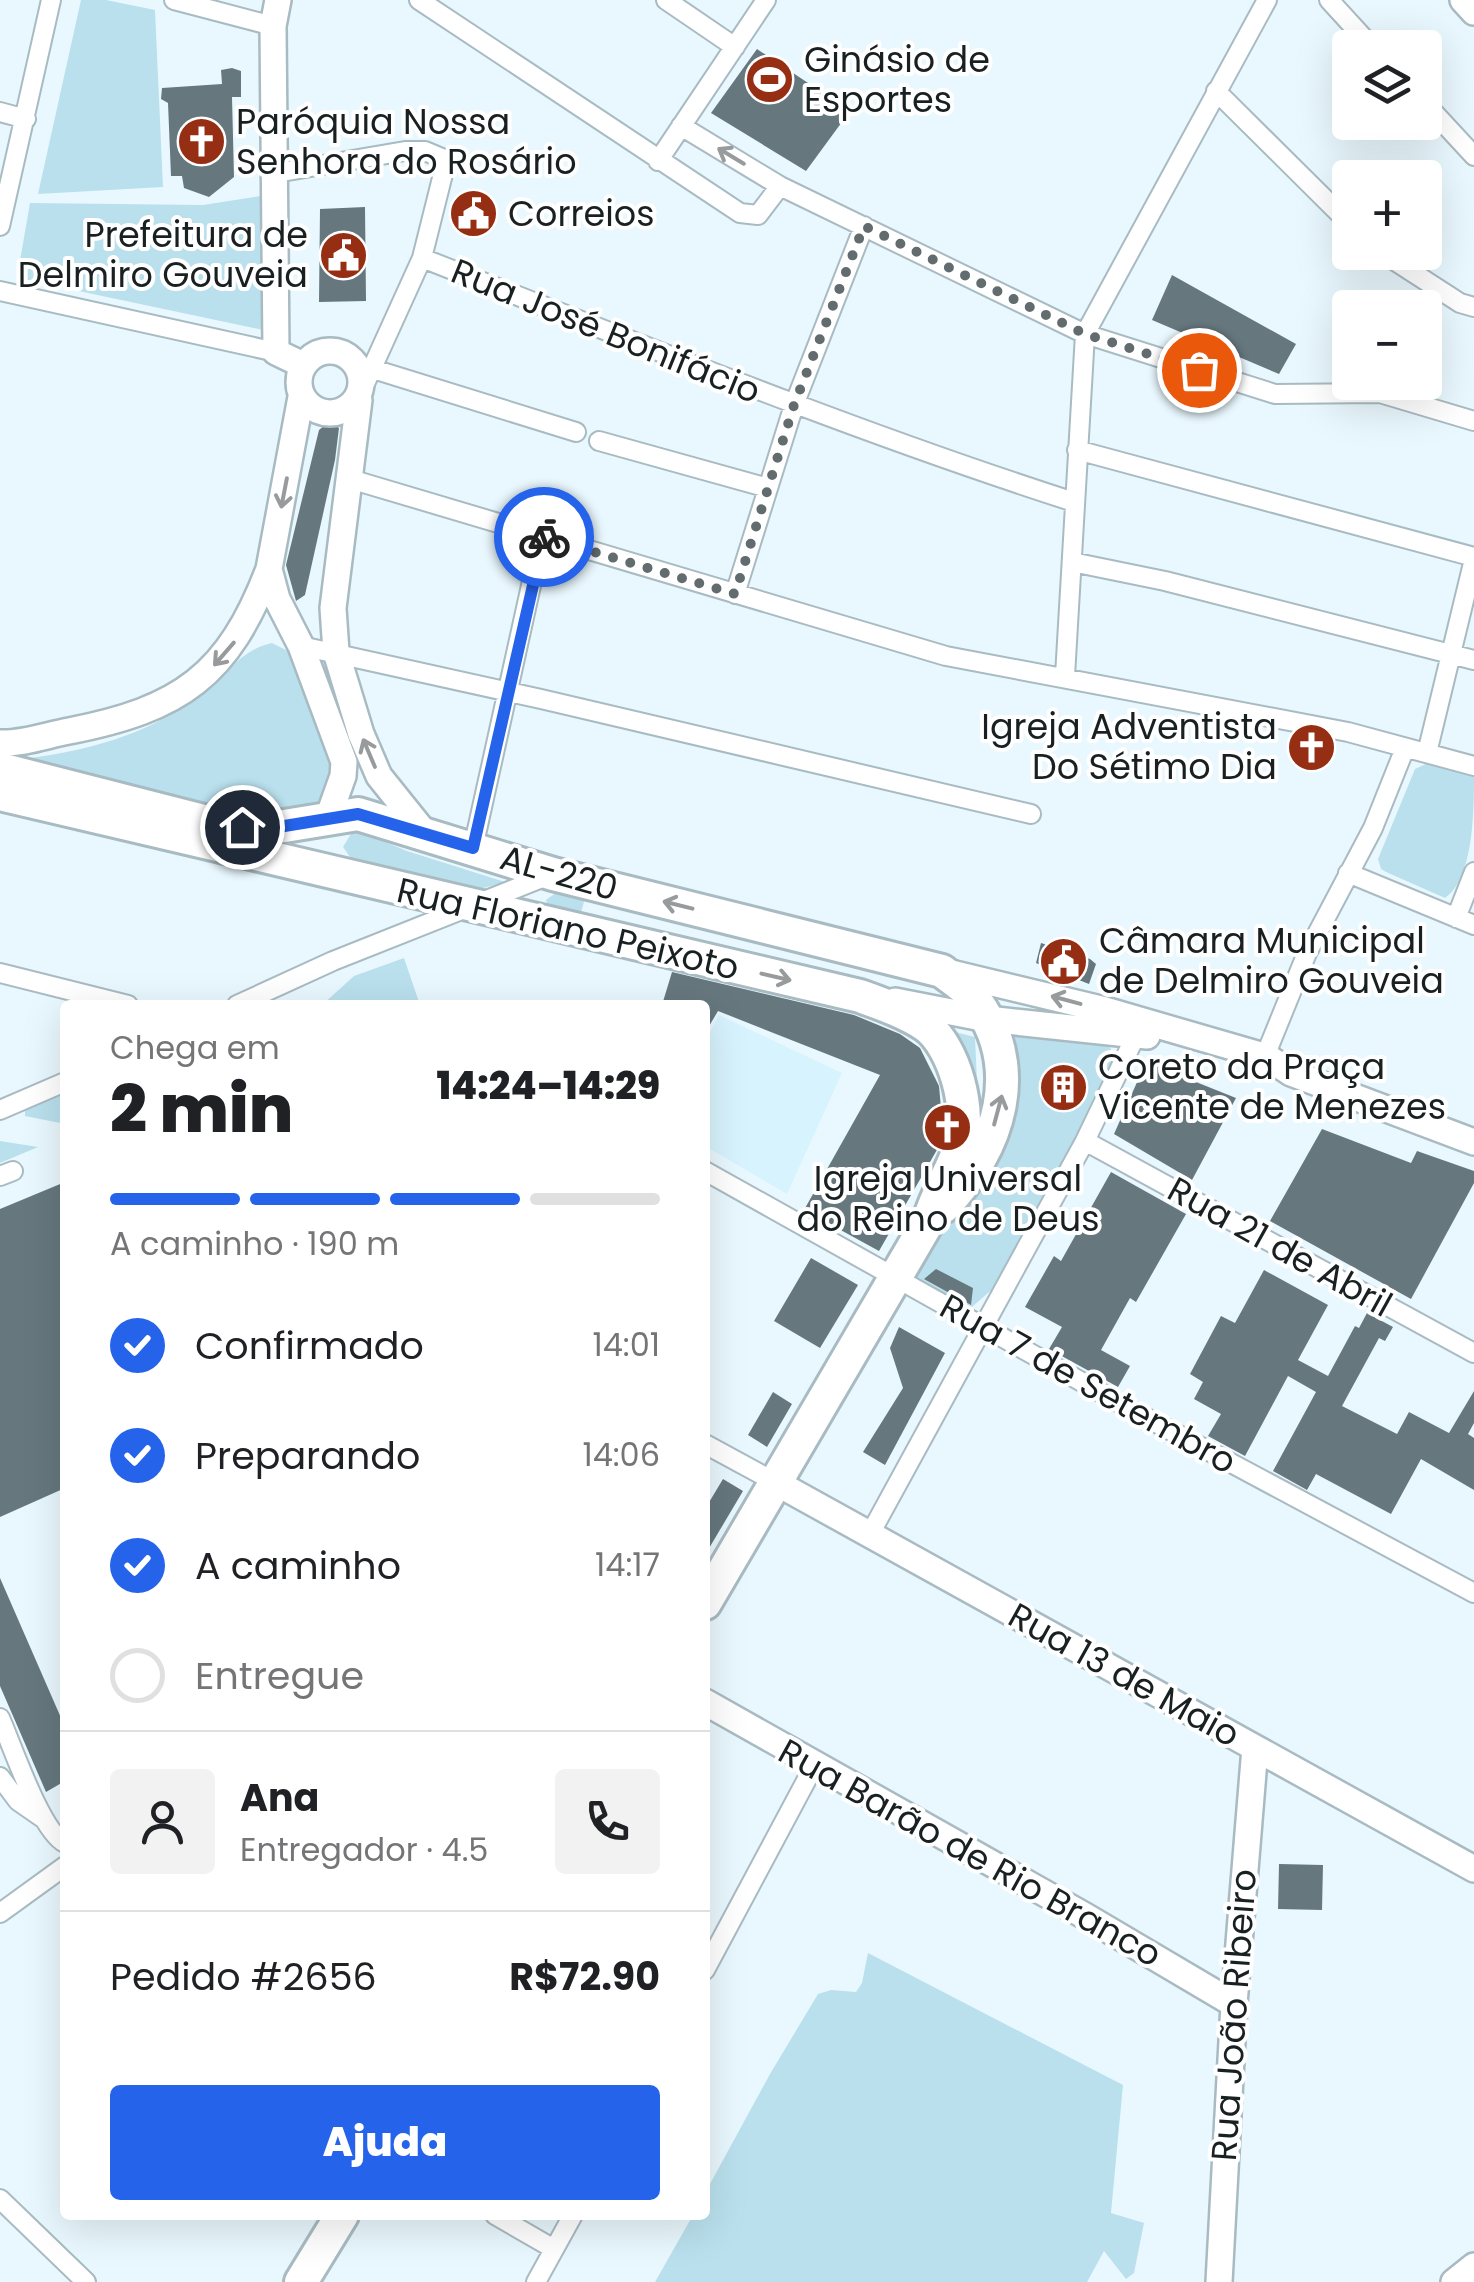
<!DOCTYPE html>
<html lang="pt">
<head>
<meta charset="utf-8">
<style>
  :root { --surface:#fff; --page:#f2f2f2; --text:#202124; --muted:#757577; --line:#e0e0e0; --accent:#2563eb }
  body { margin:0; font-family:Poppins,sans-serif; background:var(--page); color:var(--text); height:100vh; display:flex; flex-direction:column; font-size:38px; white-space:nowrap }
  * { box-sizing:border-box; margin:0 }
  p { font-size:32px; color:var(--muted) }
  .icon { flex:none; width:55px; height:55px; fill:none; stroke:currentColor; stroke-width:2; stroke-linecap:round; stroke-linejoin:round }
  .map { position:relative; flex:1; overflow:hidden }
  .panel { position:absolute; left:60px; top:1000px; width:650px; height:1220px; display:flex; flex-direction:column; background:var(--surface); border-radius:10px; box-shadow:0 10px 40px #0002 }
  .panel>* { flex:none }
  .controls { position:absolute; left:1332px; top:30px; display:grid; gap:20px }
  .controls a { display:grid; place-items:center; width:110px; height:110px; border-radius:10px; background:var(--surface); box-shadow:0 10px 40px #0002; font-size:50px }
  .pin { position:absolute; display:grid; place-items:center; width:85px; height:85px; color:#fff; margin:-42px; border:5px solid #fff; border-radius:50%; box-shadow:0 2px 10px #0007 }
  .courier { position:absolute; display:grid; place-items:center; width:100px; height:100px; margin:-50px; border:8px solid #2563eb; border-radius:50%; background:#fff; color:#222; box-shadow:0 2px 12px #0007 }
  .overview em { font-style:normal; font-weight:800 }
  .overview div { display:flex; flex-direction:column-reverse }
  .overview { display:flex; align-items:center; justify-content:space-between; height:170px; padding:0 50px }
  h1 { font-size:65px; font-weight:800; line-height:75px }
  .bar { display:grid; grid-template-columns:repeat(4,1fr); gap:15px 10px; align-content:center; height:120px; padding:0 50px }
  .bar i { height:12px; border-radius:8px; background:var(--line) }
  .bar .on { background:var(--accent) }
  .bar p { grid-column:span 4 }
  .line { display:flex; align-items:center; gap:25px; padding:0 50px; border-top:2px solid var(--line) }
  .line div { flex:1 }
  .round { display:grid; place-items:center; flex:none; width:105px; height:105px; border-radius:10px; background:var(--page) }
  ol { padding:0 50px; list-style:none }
  li { display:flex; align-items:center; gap:30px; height:110px }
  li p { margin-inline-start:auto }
  li .icon { padding:10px; border-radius:50%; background:var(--accent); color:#fff; stroke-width:4 }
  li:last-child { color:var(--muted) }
  li i { width:55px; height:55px; border:5px solid var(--line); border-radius:50% }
  .primary-button { display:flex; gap:20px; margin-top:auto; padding:20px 50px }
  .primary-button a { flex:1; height:115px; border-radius:10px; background:var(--accent); color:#fff; font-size:40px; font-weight:800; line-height:115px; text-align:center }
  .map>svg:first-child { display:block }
</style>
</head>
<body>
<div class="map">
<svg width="1474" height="2282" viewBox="0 0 1474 2282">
  <rect width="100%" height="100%" fill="#e9f8fe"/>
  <path fill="#d7f3fd" d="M719 1015 842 1073 787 1194 705 1146V1041Z"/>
  <path fill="#bae0ed" d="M81 0H106L155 10 163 187 38 194Z
    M267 195 268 331 17 278 30 203 203 205Z
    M272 643 292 653 337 760 322 801 314 809 256 824 22 759C86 751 145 736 198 697 225 678 239 650 272 643Z
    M1428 763 1474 776C1474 809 1474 879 1445 898L1386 872 1381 869 1378 859 1415 769Z
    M352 832H361L407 851 505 882 480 889 352 860 343 847Z
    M557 892 585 898 580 916 549 909 546 900Z
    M404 958 420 1005H322L354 976Z
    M951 1031 975 1037 977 1082 967 1055Z
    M1013 1035 1103 1038 1118 1059 1003 1280 965 1313 914 1283 913 1274 966 1199 1011 1108Z
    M65 1092V1124L25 1116V1109Z
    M0 1141 38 1147 0 1163Z
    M868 1953 1123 2085 1111 2213 1144 2223 1134 2273 1126 2279 1104 2251 1087 2282H655L693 2215H705V2193L770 2074 818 1994 831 1990 856 1992 862 1983Z"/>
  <path fill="#66777e" d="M757 49 850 111 806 171 711 113Z
    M232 68 241 71V97H232L234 177 209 197 184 188 182 176H171L168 103 161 99 162 88 222 84 221 70Z
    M365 207 366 301 319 302 320 209Z
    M1172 275 1296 344 1279 374 1152 320Z
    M334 424 339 428 335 460 305 595 296 601 286 565 319 430 325 425Z
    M1041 943 1090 959 1096 964 1089 984 1036 963Z
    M672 972 854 1015 900 1034 920 1048 939 1086 943 1130 938 1148 879 1251 804 1210 880 1075 718 1011 705 1033V1005H662Z
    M1146 1062 1236 1098 1192 1180 1114 1134Z
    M1041 1085a22 22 0 1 1 44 0a22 22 0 1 1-44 0Z
    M1322 1129 1411 1163 1417 1151 1474 1171V1183L1411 1299 1270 1221Z
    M1111 1172 1186 1214 1136 1302 1130 1298 1101 1350 1130 1366 1118 1387 1049 1349 1062 1327 1025 1307 1054 1256 1061 1261Z
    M65 1182V1488L0 1517V1209Z
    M811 1258 858 1285 820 1348 774 1321Z
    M936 1269 973 1288 971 1305 924 1279Z
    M1264 1270 1328 1305 1298 1360 1328 1376 1355 1326 1359 1328 1367 1313 1393 1327 1385 1341 1379 1338 1342 1406 1397 1434 1409 1412 1449 1433 1474 1391V1423L1468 1434 1474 1438V1490L1421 1459 1391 1514 1316 1474 1307 1490 1273 1471 1316 1392 1288 1376 1245 1456 1208 1436 1221 1414 1194 1399 1203 1382 1190 1374 1221 1316 1235 1323Z
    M899 1327 945 1353 885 1465 863 1452 903 1388 890 1348Z
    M773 1392 792 1404 767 1447 748 1435Z
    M723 1479 743 1491 705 1555V1509Z
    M0 1578 65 1727V1781L46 1792 0 1686Z
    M1279 1864 1323 1865 1322 1910 1278 1909Z"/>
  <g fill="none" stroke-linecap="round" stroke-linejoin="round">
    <defs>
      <path id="street" d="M174 0 273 26
        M419 0 740 213 758 215 780 186
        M666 0 735 47
        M1329 0 1373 48
        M1216 91 1350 224
        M1425 103 1474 156
        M0 112 26 119
        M681 126 780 186 1085 334 1275 394 1380 393 1474 421
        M658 161 766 0
        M276 173 405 151H425L444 159 445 166 422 258 363 388
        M0 226 51 0
        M1381 252 1460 303 1474 307
        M422 258C638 343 853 431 1074 502
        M0 291 276 352
        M373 369 576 432
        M599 441 768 488
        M1077 450 1474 557
        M350 479 946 656 1348 732 1474 766
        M1072 562 1165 581 1474 660
        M735 594 794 405 864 226
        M301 646 541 699 1031 814
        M1065 676 1085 334 1267 0
        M1427 753 1474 559
        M473 848 542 536
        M1348 873 1474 925
        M1456 918 1474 872
        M0 973 128 1005
        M237 1005 333 961 547 876
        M1259 1071 1307 953 1373 828 1405 748
        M0 1110 65 1082
        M1085 1141 1474 1353
        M705 1171 1132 1410 1474 1593
        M0 1176 13 1171
        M705 1444 775 1482
        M870 1534 1085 1141 1137 1033
        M0 1718C12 1745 41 1832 65 1843
        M0 1777 18 1801 44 1819
        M0 1913 65 1866
        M705 1970 814 1766
        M0 2199 86 2282
        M495 2215 554 2249
        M536 2282 573 2215"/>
      <path id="secondary" d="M278 0 273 26 276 352 303 365
        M1463 0 1474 12
        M299 382a31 31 0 1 1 62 0a31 31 0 1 1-62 0Z
        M301 397 269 569 277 599 301 646 344 762 343 776 328 818
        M359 400 333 608 336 652 361 734 379 776 424 832
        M0 743C23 744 47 735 69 731 181 709 228 676 269 569
        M947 972 1105 1010 1267 1057 1291 1073 1474 1142
        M895 1001 987 1019 1147 1036
        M775 1482 1474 1869
        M705 1702 1085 1916 1234 2004
        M1219 2282 1234 2004 1255 1748
        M1454 2282 1474 2266"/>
      <path id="highway" d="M0 769 219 825 266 829 358 814 553 874 942 971C952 979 964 986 972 996 1027 1065 1000 1150 943 1207
        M0 794 860 996C882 1004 905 1012 925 1025 955 1046 972 1113 960 1147 951 1172 937 1194 929 1220L705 1603
        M301 2282 342 2215"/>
    </defs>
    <use href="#street" stroke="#a9bbc2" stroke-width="22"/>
    <use href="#secondary" stroke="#a9bbc2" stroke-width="30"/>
    <use href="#highway" stroke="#a9bbc2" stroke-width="38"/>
    <use href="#street" stroke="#fff" stroke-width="18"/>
    <use href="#secondary" stroke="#fff" stroke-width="25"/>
    <use href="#highway" stroke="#fff" stroke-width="32"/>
  </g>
  <defs><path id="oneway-shaft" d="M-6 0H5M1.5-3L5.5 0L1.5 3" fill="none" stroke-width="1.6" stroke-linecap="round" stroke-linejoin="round" transform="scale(2.5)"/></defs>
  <g stroke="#989b9c">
    <use href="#oneway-shaft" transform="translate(731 156) rotate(-149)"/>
    <use href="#oneway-shaft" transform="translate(284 493) rotate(101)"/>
    <use href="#oneway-shaft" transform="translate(224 654) rotate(131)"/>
    <use href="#oneway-shaft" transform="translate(369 753) rotate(-113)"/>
    <use href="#oneway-shaft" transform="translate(678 905) rotate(-166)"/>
    <use href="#oneway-shaft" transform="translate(776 977) rotate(13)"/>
    <use href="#oneway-shaft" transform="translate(1066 1000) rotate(-165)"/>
    <use href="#oneway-shaft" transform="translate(998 1110) rotate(-75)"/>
  </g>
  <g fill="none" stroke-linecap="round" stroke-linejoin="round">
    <path stroke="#626c6f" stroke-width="10" stroke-dasharray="0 18" d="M544 537 735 594 794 405 864 226 1085 334 1199 370"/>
    <path stroke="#2563eb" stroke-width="12" d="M242 827 266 829 358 814 473 848 544 537"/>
  </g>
  <defs>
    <symbol id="stadium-disc" viewBox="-11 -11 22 22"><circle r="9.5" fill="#962e14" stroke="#fff"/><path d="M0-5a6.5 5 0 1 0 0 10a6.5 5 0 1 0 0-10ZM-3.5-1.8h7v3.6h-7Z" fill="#fff"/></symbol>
    <symbol id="church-disc" viewBox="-11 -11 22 22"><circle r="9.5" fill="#962e14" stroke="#fff"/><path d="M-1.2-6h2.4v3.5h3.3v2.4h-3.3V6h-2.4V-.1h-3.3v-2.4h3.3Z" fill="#fff"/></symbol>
    <symbol id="civic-disc" viewBox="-11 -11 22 22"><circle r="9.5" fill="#962e14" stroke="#fff"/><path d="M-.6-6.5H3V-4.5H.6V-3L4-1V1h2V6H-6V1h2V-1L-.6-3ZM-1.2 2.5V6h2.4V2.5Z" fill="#fff"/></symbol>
    <symbol id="building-disc" viewBox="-11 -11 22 22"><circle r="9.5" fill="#962e14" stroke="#fff"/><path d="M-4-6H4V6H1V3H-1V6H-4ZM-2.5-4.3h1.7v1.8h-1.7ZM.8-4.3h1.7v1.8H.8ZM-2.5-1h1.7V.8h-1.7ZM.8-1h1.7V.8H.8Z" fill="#fff"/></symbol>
  </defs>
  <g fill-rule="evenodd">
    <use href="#stadium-disc" x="742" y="52" width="55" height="55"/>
    <use href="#church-disc" x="174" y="114" width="55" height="55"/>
    <use href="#civic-disc" x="446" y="186" width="55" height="55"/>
    <use href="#civic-disc" x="316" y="228" width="55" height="55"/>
    <use href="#church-disc" x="1284" y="720" width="55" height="55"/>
    <use href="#civic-disc" x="1036" y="934" width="55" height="55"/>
    <use href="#building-disc" x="1036" y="1060" width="55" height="55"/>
    <use href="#church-disc" x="920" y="1100" width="55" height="55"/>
  </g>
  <g text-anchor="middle" stroke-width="8" stroke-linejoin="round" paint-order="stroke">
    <g font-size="35" fill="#192022" stroke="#fff" text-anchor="start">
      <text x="804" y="72">Ginásio de<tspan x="804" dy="40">Esportes</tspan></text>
      <text x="236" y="134">Paróquia Nossa<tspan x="236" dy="40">Senhora do Rosário</tspan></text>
      <text x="508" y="226">Correios</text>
      <text x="308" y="247" text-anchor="end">Prefeitura de<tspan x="308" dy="40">Delmiro Gouveia</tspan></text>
      <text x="1277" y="739" text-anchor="end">Igreja Adventista<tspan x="1277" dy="40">Do Sétimo Dia</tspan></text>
      <text x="1099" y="953">Câmara Municipal<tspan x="1099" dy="40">de Delmiro Gouveia</tspan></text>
      <text x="1098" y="1079">Coreto da Praça<tspan x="1098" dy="40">Vicente de Menezes</tspan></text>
      <text x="948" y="1191" text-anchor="middle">Igreja Universal<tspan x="948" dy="40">do Reino de Deus</tspan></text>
    </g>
    <g font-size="35" fill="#192022" stroke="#fff">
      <text transform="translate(606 331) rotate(22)" y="12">Rua José Bonifácio</text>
      <text transform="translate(559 873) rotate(16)" y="12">AL-220</text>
      <text transform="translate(568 929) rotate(13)" y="12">Rua Floriano Peixoto</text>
      <text transform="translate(1280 1247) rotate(29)" y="12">Rua 21 de Abril</text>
      <text transform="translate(1088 1384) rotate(29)" y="12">Rua 7 de Setembro</text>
      <text transform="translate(1124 1675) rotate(29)" y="12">Rua 13 de Maio</text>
      <text transform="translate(970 1853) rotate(29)" y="12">Rua Barão de Rio Branco</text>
      <text transform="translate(1234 2015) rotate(-86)" y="12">Rua João Ribeiro</text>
    </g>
  </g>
</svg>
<div class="controls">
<a><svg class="icon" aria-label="layers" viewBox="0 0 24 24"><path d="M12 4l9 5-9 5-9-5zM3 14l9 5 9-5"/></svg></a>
<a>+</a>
<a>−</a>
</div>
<div class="pin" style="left:1199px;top:370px;background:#ea580c"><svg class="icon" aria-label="bag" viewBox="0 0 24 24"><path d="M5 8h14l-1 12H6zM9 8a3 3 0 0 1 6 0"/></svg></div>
<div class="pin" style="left:242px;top:827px;background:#1f2937"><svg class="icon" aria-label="home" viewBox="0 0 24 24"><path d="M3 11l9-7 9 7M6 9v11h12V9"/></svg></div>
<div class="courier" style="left:544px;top:537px"><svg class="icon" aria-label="bike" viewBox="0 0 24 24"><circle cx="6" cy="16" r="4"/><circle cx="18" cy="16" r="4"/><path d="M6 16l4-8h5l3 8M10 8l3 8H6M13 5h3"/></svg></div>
<section class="panel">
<div class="overview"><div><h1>2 min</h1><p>Chega em</p></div><em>14:24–14:29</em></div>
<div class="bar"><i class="on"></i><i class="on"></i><i class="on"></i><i></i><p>A caminho · 190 m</p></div>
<ol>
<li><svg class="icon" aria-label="check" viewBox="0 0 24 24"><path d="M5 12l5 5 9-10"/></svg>Confirmado<p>14:01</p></li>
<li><svg class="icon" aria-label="check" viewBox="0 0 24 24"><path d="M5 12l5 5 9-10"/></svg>Preparando<p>14:06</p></li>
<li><svg class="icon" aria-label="check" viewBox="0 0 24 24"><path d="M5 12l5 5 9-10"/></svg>A caminho<p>14:17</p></li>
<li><i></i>Entregue</li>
</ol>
<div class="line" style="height:180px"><a class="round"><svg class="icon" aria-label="person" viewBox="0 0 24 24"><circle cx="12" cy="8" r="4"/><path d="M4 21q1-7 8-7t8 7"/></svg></a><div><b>Ana</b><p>Entregador · 4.5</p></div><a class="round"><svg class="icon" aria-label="phone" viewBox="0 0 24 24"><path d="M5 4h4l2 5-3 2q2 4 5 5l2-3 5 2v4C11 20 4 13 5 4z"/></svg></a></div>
<div class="line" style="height:130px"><div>Pedido #2656</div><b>R$72.90</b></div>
<div class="primary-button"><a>Ajuda</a></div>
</section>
</div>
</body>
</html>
